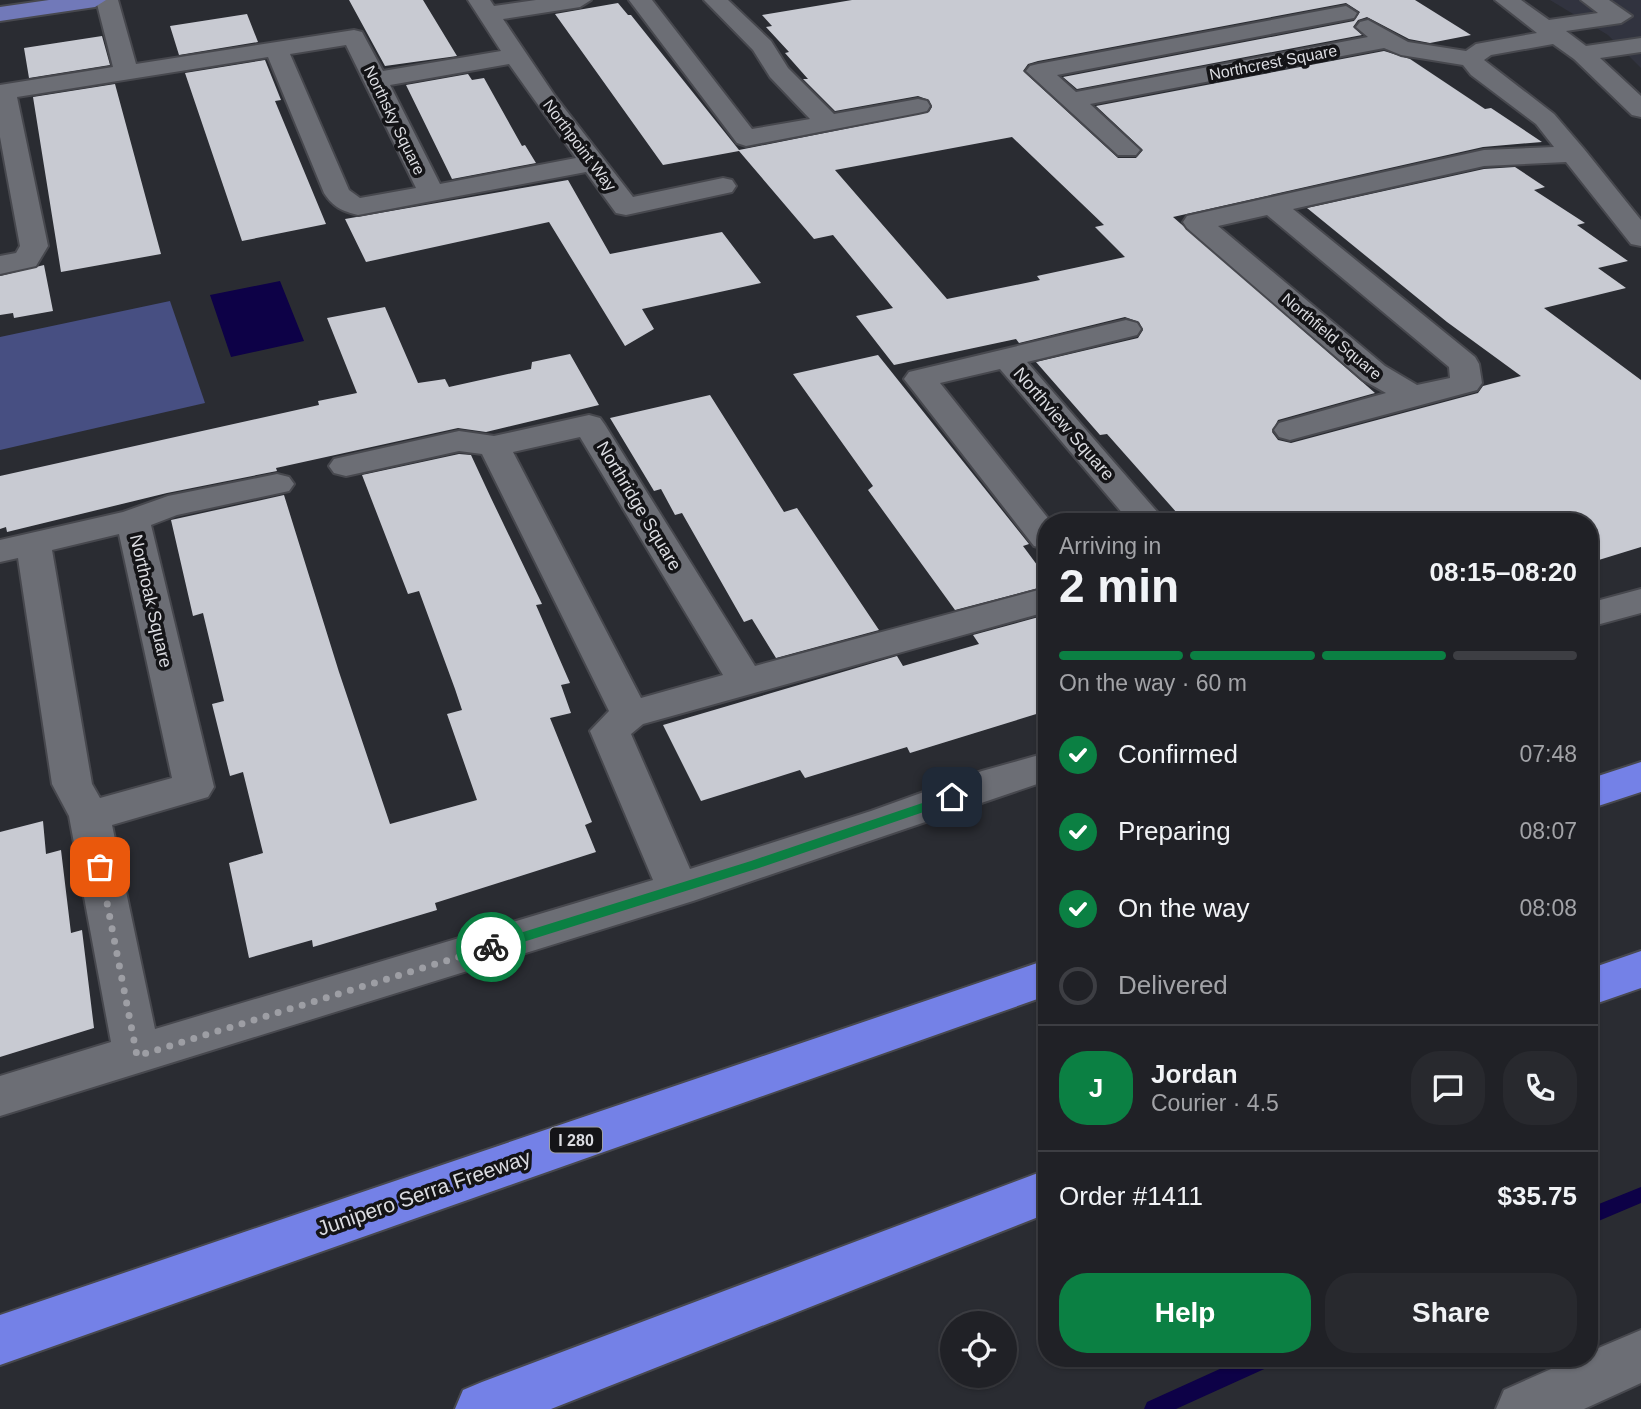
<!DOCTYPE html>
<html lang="en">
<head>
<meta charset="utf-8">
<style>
  :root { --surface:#202126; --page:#28292e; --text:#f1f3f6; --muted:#a2a3a7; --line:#3d3e43; --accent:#0b8043 }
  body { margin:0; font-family:Arial,sans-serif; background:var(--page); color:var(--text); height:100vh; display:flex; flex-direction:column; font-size:26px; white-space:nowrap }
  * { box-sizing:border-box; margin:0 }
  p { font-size:23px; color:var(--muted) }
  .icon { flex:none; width:38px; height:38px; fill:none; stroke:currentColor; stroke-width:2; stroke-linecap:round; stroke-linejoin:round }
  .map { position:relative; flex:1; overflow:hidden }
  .drawer { position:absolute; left:1038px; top:513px; width:560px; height:854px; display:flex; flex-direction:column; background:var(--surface); border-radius:28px; box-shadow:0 2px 5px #0004,0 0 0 2px var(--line) }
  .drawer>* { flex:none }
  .controls { position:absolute; left:940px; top:1311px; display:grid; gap:14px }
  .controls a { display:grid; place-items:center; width:77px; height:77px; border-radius:50%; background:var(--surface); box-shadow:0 2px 5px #0004,0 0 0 2px var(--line); font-size:35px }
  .pin { position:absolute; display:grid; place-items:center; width:60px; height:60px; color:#fff; margin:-30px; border-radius:14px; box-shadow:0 4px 10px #0006 }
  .courier { position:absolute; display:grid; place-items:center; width:70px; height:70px; margin:-35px; border:5px solid #0b8043; border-radius:50%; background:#fff; color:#222; box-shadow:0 2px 9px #0007 }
  .overview em { font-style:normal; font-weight:800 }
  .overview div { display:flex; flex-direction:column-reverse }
  .overview { display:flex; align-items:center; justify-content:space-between; height:119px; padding:0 21px }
  h1 { font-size:46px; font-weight:800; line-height:52px }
  .bar { display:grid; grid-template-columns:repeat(4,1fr); gap:10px 7px; align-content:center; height:84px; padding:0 21px }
  .bar i { height:9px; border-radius:5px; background:var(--line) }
  .bar .current { background:var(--accent) }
  .bar p { grid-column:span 4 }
  .line { display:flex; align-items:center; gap:18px; padding:0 21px; border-top:2px solid var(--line) }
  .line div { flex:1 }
  .round { display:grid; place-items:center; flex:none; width:74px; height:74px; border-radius:28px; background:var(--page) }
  ol { padding:0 21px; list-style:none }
  li { display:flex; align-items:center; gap:21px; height:77px }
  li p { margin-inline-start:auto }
  li .icon { padding:7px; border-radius:50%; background:var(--accent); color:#fff; stroke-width:4 }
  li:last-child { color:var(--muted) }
  li i { width:38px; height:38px; border:4px solid var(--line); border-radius:50% }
  .button { display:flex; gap:14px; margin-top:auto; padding:14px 21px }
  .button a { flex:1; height:80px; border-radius:28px; background:var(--accent); color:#fff; font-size:28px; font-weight:800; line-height:80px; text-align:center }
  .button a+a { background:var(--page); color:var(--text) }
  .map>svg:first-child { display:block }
</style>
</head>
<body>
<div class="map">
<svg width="1641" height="1409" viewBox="0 0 1641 1409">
  <rect width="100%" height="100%" fill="#2a2c32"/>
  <path fill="#31333f" d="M1550 0H1641V68L1608 35Z"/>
  <path fill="#474f82" d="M170 301 205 403 0 450V337Z"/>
  <path fill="#0d0147" d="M280 281 304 341 231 357 210 295Z"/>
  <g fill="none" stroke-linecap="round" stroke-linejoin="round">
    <path fill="#0d0147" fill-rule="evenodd" d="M1641 1187V1203L1589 1225V1208Z
      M1244 1358H1276L1273 1365 1176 1409H1144L1147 1402Z"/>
  </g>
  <path fill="#c8cad2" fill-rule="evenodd" d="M349 0H423L457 56 385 66Z
    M852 0H1415L1471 35 1430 43 1409 39 1367 17 1358 20 1353 27 1362 35 1077 89 1063 77 1354 21 1360 12 1346 3 1038 61 1028 64 1023 71 1118 158H1136L1143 150 1096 106 1384 51 1410 59 1485 109 1491 108 1542 142 1483 147 1173 217 1375 393 1278 420 1272 432 1278 440 1291 443 1478 393 1483 386 1521 376 1447 322 1307 208 1484 169 1515 167 1545 187 1534 190 1585 223 1577 225 1628 261 1598 268 1626 288 1544 308 1641 380V547L1589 563V522H1185L1107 434 1100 435 1036 362 1138 338 1143 330 1139 322 1125 317 1019 343 1016 339 894 365 856 316 893 308 833 235 814 239 739 151 663 165 555 14 618 3 628 15H631L739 150 929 112 932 107 929 100 918 96 835 111 803 79H808L785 53 789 52 766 27 772 26 762 15ZM1012 137 1104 225 1095 227 1125 257 1037 276 1040 280 947 299 835 170Z
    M247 14 258 42 179 55 170 26Z
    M102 36 110 65 29 78 24 48Z
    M265 60 281 100 275 101 326 224 242 241 185 73Z
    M468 74 472 80 484 78 522 146 525 145 536 163 452 179 406 85Z
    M115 84 161 254 61 272 33 97Z
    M568 180 610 254 722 232 761 283 642 309 654 329 625 346 549 222 366 262 345 219Z
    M44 265 53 311 14 318 13 313 0 315V276Z
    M385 307 418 383 445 379 449 387 531 369 532 362 570 354 599 405 486 432 458 428 276 468 277 471 167 493 7 532 6 527 0 529V476L319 405 318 401 357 393 327 318Z
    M878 355 1029 544 1023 546 1046 577V586L955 610 868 490 873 486 793 374Z
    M710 395 784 512 797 508 879 630 776 658 752 619 744 622 682 513 675 515 661 489 654 491 610 418Z
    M459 454 471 455 491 498 542 604 536 605 570 683 561 685 571 713 550 718 592 822 585 825 596 852 435 903 437 910 313 947 312 940 249 958 229 863 263 853 243 772 230 776 212 704 224 701 203 613 193 616 171 520 284 495 339 672 390 824 477 800 447 714 462 710 455 689 419 591 408 594 362 475Z
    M1046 615V711L910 753 907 747 805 778 800 770 701 801 663 725 897 656 903 666 979 644 973 635Z
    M43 821 46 854 61 850 71 933 82 930 94 1028 0 1057V832Z"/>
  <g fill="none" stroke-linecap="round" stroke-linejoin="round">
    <defs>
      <path id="minor" d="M96 0H118L136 64 354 30 362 32 383 71 501 51 468 0H490L494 6 536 0H591L580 7 503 19 555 96 633 197 723 178 732 180 736 186 732 192 626 215 616 213 586 172 358 215C342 211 333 207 324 193L268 57 17 97 48 246 36 266 0 274V256L16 253 20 246 0 137V85L113 67ZM346 45 416 188 360 198 349 190 290 54ZM509 64 576 158 440 184 390 85Z
        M629 0H652L752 129 810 119 770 77 753 50 704 0H728L771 41 788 68 834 114 918 99 927 101 930 106 927 111 918 113 746 146 737 143Z
        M1495 0H1521L1549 20 1598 13 1581 0H1609L1632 16 1621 23 1566 31 1586 46 1641 38V52L1600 58 1641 96V117L1632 115 1574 59 1553 44 1491 55 1484 60 1554 114 1584 149 1641 220V246L1631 244 1566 162 1484 166 1293 209 1475 357 1479 364 1482 383 1477 390 1301 437 1290 440 1279 437 1274 430 1279 423 1386 393 1363 380 1187 228 1183 222 1187 216 1484 150 1554 147 1536 124 1471 75 1463 65 1401 55 1384 48 1090 104 1140 150 1136 155H1118L1026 71 1030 66 1038 64 1346 6 1357 13 1354 18 1057 75 1076 92 1368 37 1356 27 1360 22 1368 20 1408 42 1466 51 1476 44 1537 33ZM1267 215 1449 367 1450 378 1417 385 1385 366 1218 226Z
        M1126 320 1137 323 1141 329 1137 335 1027 362 1166 522H1130L1000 369 940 383 1051 522H1046V549L1034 546 904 379 909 372Z
        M589 415 600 418 605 425 755 666 1046 588V612L643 724 631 734 690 869 871 811 982 771 1046 753V781L693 901 0 1116V1076L111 1042 69 816 52 784 18 558 0 562V540L123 512 168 496 277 474 289 477 294 484 289 491 177 515 151 525 214 787 208 797 112 825 155 1029 653 880 590 731 609 711 482 454 459 451 346 476 334 473 329 466 334 459 459 431 494 436ZM580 437 723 675 641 698 513 452ZM119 534 172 778 100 798 92 784 52 550Z
        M1641 589V613L1589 627V603Z
        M1641 1330V1383L1584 1409H1496L1504 1390 1576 1358H1589V1352Z"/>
      <path id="major" d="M49 0H106L95 7 0 21V7Z"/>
      <path id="highway" d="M1641 762V792L1589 809V779Z
        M1641 951V988L1589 1006V969Z
        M1046 960V996L0 1365V1315Z
        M1046 1170V1214L551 1409H455L463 1390 482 1382Z"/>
    </defs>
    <use href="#minor" stroke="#47484e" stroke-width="4"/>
    <use href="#major" stroke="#47484e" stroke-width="4"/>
    <use href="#highway" stroke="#47484e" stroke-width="4"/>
    <use href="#minor" fill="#6c6e75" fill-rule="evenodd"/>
    <use href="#major" fill="#7179b9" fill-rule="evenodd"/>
    <use href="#highway" fill="#7481e7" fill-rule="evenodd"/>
  </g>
  <path fill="#0b8043" d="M952 793 958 797 956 801 759 868 491 952 484 947 491 942 751 861Z"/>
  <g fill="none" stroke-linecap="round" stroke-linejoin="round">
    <path stroke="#9d9ea4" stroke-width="7" stroke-dasharray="0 12.6" d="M100 867 137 1056 491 947"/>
  </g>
  <g text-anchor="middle" stroke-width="7" stroke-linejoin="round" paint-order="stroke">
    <g font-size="16" fill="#dbdce1" stroke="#141417">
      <text transform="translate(1273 62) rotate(-11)" y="6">Northcrest Square</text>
      <text transform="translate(395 120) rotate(64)" y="6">Northsky Square</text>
      <text transform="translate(580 145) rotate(53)" y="6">Northpoint Way</text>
      <text transform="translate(1332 336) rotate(40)" y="6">Northfield Square</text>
    </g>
    <rect fill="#141417" stroke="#9fa0a4" stroke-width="2" x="550" y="1127.5" width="52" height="25" rx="5"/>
    <g font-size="16" font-weight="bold" fill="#dbdce1">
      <text x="576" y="1146">I 280</text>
    </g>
    <g font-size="18" fill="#dbdce1" stroke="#141417">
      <text transform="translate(1064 424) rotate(49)" y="6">Northview Square</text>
      <text transform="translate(639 506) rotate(59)" y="6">Northridge Square</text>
      <text transform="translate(151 601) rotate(77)" y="6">Northoak Square</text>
    </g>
    <g font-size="21" fill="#dbdce1" stroke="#141417">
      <text transform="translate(424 1193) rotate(-19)" y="7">Junipero Serra Freeway</text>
    </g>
  </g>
</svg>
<div class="controls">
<a><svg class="icon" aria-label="locate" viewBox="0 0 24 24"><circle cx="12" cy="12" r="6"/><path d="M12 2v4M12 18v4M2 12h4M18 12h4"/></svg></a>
</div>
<div class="pin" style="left:100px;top:867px;background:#ea580c"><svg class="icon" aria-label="bag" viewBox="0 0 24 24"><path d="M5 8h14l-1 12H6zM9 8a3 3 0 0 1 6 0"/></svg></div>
<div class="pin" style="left:952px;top:797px;background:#1f2937"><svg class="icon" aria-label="home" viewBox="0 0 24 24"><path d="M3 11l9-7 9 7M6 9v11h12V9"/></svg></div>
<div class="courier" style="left:491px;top:947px"><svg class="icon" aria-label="bike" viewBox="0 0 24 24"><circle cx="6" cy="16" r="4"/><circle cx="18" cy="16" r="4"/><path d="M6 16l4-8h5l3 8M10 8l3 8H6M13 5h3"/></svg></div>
<section class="drawer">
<div class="overview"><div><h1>2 min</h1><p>Arriving in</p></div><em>08:15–08:20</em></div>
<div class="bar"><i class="current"></i><i class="current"></i><i class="current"></i><i></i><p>On the way · 60 m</p></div>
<ol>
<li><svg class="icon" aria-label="check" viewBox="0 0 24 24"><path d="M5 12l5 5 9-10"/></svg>Confirmed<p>07:48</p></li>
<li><svg class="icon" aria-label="check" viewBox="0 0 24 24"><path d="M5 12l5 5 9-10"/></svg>Preparing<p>08:07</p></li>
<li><svg class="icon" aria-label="check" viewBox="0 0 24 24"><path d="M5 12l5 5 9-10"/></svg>On the way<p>08:08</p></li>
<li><i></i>Delivered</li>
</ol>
<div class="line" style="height:126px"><b class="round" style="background:var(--accent);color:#fff">J</b><div><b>Jordan</b><p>Courier · 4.5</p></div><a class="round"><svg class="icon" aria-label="chat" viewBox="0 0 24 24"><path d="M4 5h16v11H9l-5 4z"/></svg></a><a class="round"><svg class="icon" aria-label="phone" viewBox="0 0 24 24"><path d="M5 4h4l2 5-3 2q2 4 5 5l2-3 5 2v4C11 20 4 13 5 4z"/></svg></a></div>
<div class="line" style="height:91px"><div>Order #1411</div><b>$35.75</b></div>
<div class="button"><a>Help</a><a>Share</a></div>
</section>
</div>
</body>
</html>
